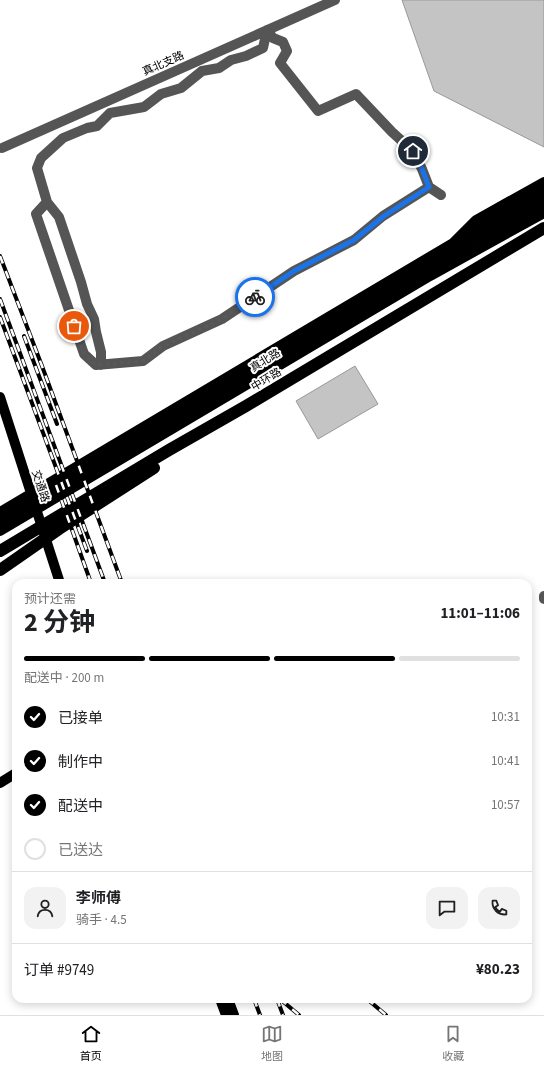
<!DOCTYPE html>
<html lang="zh">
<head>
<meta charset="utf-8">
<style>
  :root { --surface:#fff; --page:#f2f2f2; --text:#202124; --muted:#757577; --line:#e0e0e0; --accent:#000 }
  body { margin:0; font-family:"Source Sans 3","Noto Sans SC",sans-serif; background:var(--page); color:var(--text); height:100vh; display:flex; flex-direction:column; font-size:15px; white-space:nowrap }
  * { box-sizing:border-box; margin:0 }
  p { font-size:13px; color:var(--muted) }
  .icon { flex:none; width:22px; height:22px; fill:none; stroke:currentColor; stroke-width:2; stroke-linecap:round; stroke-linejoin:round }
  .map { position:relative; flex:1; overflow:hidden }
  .drawer { position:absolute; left:12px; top:579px; width:520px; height:424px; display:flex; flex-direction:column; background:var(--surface); border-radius:12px; box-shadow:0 2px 10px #0003 }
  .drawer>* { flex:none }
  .pin { position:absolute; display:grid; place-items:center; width:34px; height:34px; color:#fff; margin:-17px; border:2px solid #fff; border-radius:50%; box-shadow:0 1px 4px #0007 }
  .courier { position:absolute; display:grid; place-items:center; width:40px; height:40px; margin:-20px; border:3px solid #1a73e8; border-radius:50%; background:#fff; color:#222; box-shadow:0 1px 5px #0007 }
  .summary em { font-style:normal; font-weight:700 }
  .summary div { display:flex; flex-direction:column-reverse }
  .summary { display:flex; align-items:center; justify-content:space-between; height:68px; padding:0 12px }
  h1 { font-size:26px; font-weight:700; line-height:30px }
  .bar { display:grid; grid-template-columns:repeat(4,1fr); gap:6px 4px; align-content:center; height:48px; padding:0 12px }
  .bar i { height:5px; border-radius:3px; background:var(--line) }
  .bar .selected { background:var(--accent) }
  .bar p { grid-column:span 4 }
  .line { display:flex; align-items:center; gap:10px; padding:0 12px; border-top:1px solid var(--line) }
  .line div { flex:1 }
  .round { display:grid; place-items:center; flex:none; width:42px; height:42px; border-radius:12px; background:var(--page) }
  ol { padding:0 12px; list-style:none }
  li { display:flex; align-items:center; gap:12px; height:44px }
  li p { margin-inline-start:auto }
  li .icon { padding:4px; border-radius:50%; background:var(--accent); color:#fff; stroke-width:4 }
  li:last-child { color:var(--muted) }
  li i { width:22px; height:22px; border:2px solid var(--line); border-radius:50% }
  .dock { display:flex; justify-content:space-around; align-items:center; height:56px; border-top:1px solid var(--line); background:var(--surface); font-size:11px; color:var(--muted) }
  .dock a { display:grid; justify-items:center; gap:2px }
  .dock .selected { color:var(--accent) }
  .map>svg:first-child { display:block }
</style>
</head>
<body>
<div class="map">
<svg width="544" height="1015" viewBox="0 0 544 1015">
  <rect width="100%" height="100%" fill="#fff"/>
  <path fill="#c4c4c4" stroke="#999" d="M402 0H544V147L434 91Z
    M355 366 378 404 318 439 296 401Z"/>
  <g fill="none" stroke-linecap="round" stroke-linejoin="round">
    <path stroke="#555" stroke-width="10" d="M267 30 273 38 283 42 287 51 280 63 318 111 356 94 392 132 413 151 422 169 429 187 383 216 354 240 294 271 222 319 163 346 143 361 96 365 84 354 36 214 47 202 37 168 41 158 63 138 87 128 97 126 110 113 144 107 161 94 181 88 202 71 219 68 231 60 246 56 263 48Z
      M2 148 335 0
      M429 187 441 195
      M47 202 59 217 81 282 87 304 94 319 96 332 101 352V365
      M544 596V599"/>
    <path stroke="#000" stroke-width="10" d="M466 236 544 192
      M0 397 60 583
      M0 512 453 243 476 220 544 182
      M0 531 430 276 544 213
      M0 783 16 773
      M220 999 226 1015
      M228 999 234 1015"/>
    <path stroke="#000" stroke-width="12" d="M0 522 314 334 470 242 544 202
      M0 551 169 450 246 406 544 228
      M0 570 59 529 154 468"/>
    <defs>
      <path id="rail" d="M0 256 42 366 122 583
        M0 299 105 583
        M0 317 87 551
        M24 336 57 424
        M56 485 91 583
        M254 999 260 1015
        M277 999 283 1015
        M280 999 299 1015
        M367 999 386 1015"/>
    </defs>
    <use href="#rail" stroke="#000" stroke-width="4"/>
    <use href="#rail" stroke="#fff" stroke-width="2.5" stroke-dasharray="8" stroke-linecap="butt"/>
  </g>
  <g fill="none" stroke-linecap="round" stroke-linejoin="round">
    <path stroke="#595959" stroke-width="4" stroke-dasharray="0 7.2" d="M74 326 84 354 96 365 143 361 163 346 222 319 255 297"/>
    <path stroke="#1a73e8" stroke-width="5" d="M255 297 294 271 354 240 384 216 429 187 422 169 413 151"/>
  </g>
  <g text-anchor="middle" stroke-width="4" stroke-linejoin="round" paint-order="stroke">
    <g font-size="11" fill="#000" stroke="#fff">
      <text transform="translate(163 63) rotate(-24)" y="4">真北支路</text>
      <text transform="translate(265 360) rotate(-31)" y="4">真北路</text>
      <text transform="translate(266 379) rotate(-31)" y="4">中环路</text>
      <text transform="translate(41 486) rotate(72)" y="4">交通路</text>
    </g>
  </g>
</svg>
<div class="pin" style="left:74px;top:326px;background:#ea580c"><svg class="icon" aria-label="bag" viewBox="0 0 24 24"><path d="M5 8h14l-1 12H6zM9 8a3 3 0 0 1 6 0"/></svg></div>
<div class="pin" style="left:413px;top:151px;background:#1f2937"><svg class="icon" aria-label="home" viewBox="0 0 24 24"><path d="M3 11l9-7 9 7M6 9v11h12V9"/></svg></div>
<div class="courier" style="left:255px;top:297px"><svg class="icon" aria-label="bike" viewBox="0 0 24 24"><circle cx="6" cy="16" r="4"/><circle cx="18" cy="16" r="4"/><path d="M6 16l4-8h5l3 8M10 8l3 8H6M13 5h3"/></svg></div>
<section class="drawer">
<div class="summary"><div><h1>2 分钟</h1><p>预计还需</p></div><em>11:01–11:06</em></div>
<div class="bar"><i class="selected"></i><i class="selected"></i><i class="selected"></i><i></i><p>配送中 · 200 m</p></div>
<ol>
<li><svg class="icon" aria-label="check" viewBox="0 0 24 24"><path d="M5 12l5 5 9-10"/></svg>已接单<p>10:31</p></li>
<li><svg class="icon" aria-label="check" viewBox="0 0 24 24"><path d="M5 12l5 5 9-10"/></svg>制作中<p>10:41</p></li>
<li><svg class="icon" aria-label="check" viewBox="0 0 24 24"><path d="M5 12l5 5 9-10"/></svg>配送中<p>10:57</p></li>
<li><i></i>已送达</li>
</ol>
<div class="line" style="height:72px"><a class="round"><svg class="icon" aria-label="person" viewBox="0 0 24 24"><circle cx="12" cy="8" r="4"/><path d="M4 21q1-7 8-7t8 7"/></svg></a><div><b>李师傅</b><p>骑手 · 4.5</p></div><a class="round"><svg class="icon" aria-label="chat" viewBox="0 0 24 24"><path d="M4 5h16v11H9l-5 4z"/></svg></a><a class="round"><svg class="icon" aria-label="phone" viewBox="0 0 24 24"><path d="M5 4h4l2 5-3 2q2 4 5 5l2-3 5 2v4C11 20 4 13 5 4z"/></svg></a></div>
<div class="line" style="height:52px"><div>订单 #9749</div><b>¥80.23</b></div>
</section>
</div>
<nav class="dock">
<a class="selected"><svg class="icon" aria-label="home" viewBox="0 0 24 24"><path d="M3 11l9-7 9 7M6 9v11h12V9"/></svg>首页</a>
<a><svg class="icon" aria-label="map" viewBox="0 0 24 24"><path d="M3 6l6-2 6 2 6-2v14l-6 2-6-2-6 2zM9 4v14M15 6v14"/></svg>地图</a>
<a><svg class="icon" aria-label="saved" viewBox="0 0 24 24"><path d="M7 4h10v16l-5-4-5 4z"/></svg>收藏</a>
</nav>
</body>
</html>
